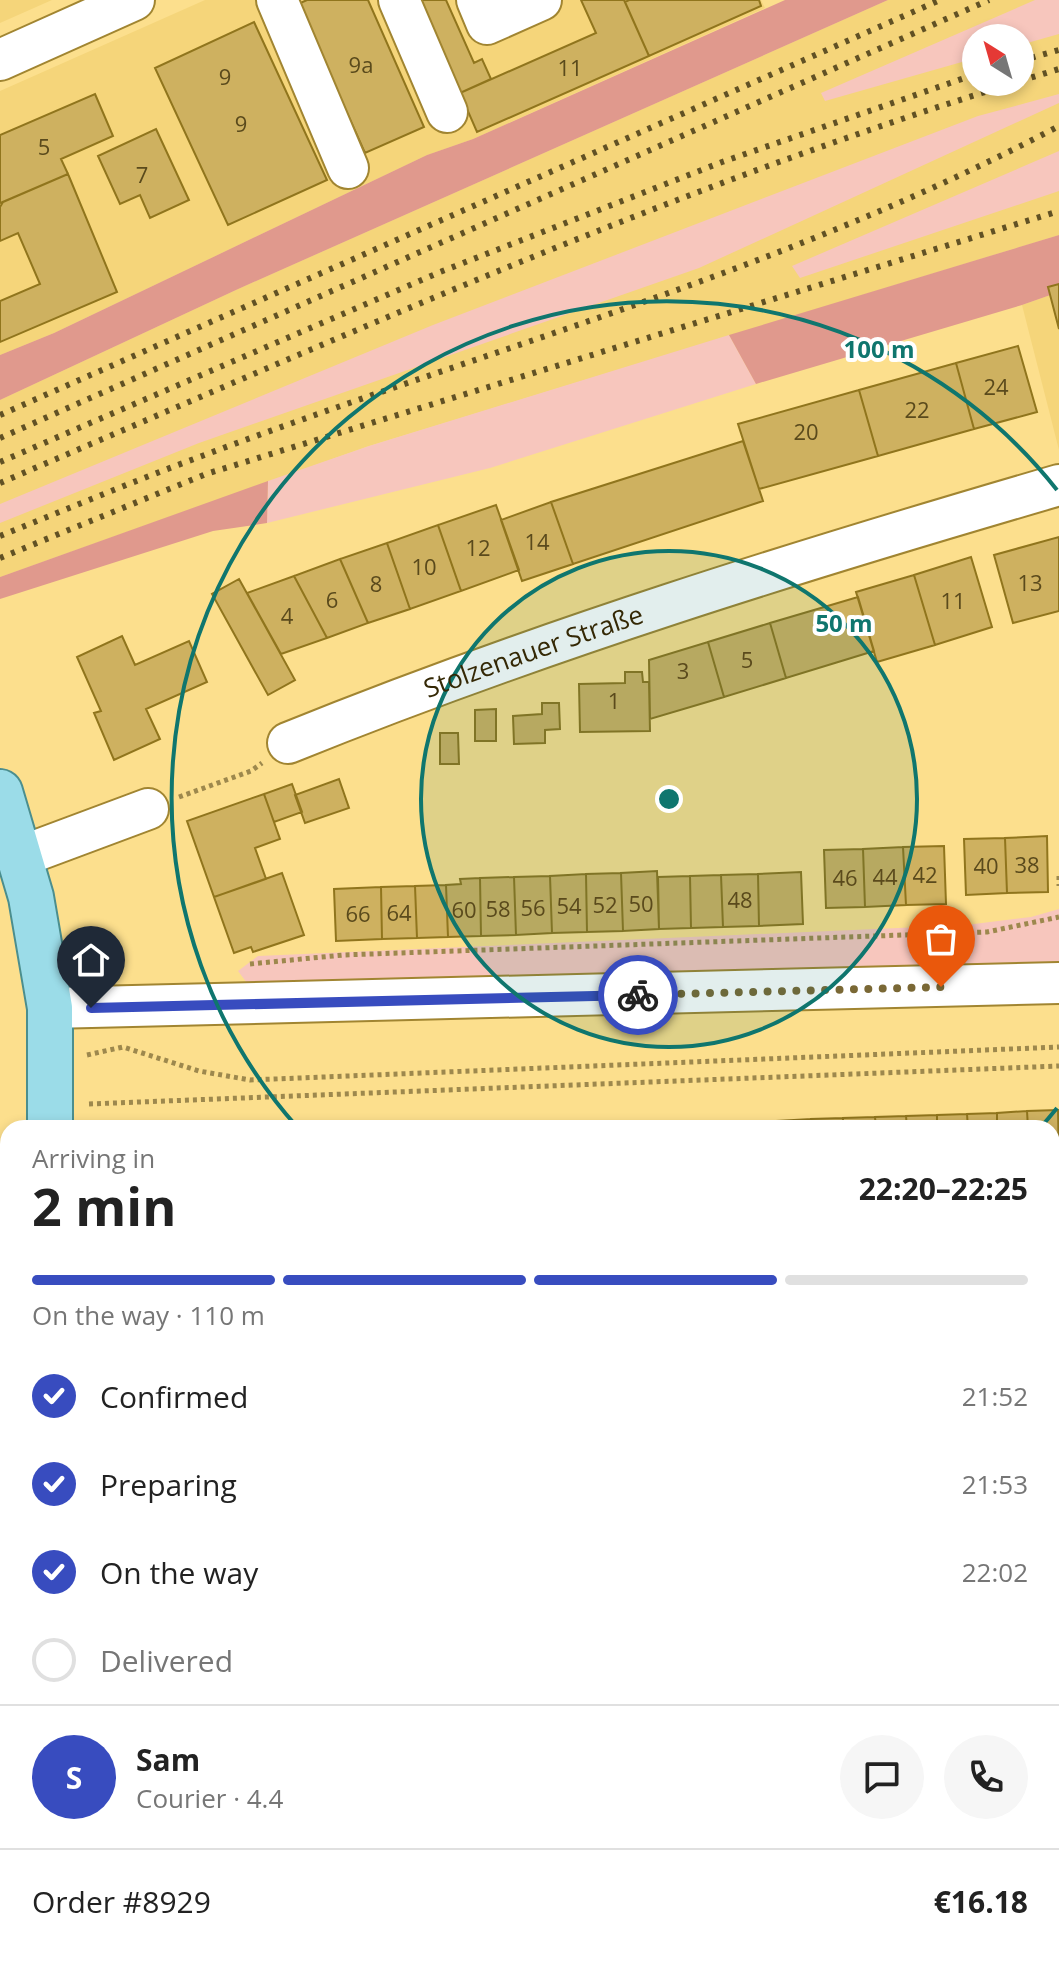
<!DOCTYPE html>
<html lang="en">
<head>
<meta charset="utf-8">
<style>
  :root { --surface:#fff; --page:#f6f6f6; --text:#222; --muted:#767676; --line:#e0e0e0; --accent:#384cbf }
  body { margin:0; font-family:"Open Sans",sans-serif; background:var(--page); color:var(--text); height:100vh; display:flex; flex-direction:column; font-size:30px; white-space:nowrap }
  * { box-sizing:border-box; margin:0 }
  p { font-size:26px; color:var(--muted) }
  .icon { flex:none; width:44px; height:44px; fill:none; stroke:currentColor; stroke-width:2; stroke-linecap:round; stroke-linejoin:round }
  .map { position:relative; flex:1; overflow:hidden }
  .details { position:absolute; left:0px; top:1120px; width:1060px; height:850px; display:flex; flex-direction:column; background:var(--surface); border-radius:24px 24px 0 0; box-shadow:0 4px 12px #0003 }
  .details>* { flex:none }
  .needle { width:52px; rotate:323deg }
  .buttons { position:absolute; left:962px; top:24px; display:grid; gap:16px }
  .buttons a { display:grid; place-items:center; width:72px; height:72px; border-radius:50%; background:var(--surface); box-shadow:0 4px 12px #0003; font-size:40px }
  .pin { position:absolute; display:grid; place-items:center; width:68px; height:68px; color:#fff; margin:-82px -34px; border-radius:50% 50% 50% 0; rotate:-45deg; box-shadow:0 0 8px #0007 }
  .pin .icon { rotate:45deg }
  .courier { position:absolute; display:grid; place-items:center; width:80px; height:80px; margin:-40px; border:6px solid #384cbf; border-radius:50%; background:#fff; color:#222; box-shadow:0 2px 10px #0007 }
  .headline em { font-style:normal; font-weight:700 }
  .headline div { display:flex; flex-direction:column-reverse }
  .headline { display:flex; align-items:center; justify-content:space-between; height:136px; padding:0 32px }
  h1 { font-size:52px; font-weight:700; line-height:60px }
  .bar { display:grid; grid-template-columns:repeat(4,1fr); gap:12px 8px; align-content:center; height:96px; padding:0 32px }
  .bar i { height:10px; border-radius:6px; background:var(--line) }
  .bar .current { background:var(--accent) }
  .bar p { grid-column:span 4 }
  .line { display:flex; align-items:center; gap:20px; padding:0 32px; border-top:2px solid var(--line) }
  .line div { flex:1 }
  .round { display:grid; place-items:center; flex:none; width:84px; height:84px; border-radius:42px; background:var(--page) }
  ol { padding:0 32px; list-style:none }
  li { display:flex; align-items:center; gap:24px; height:88px }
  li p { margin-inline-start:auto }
  li .icon { padding:8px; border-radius:50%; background:var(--accent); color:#fff; stroke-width:4 }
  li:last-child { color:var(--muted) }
  li i { width:44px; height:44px; border:4px solid var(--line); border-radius:50% }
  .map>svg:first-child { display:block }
</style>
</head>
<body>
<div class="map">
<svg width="1059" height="1969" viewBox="0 0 1059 1969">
  <rect width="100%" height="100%" fill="#fcdf8d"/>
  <path fill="#f5d57a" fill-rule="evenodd" d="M0 0H52L0 23Z
    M205 0H761L765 8 473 139 427 155 54 333 0 355V91Z
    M888 0H1059V235L369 446 0 577V400L236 290ZM976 38H1020V82H976Z
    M1059 292V450L1022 305Z"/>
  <path fill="#f7c6bd" d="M1035 0H1059V34L1020 45V38H976V58L825 101 821 93Z
    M1059 94V103L699 268 199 443 0 523V504L433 325 978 116Z
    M1059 151V191L800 278 792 266Z
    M729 335 756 384 490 468 267 523 268 481 369 446Z
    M1059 909V966L247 983 238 971 258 956 966 925 1031 917Z
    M1059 1586V1723L1052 1725V1589Z
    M216 1962H347L325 1969H217Z
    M770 1962H808L810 1969H772Z"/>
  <path fill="#e0998d" d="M785 0H888L236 290 0 400V355L54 333 427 155 473 139Z
    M1059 235V292L1022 305 756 384 729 335Z
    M268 481 267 523 213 531 0 599V577Z"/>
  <path fill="#ceb160" stroke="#90751d" stroke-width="2" d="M307 0H368L424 127 365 153 298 4Z
    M419 0H446L474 63 482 59 491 79 460 93Z
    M581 0H624L649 56 477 132 460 93 596 33Z
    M629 0H759L761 6 649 56 625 2Z
    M254 22 327 180 228 225 155 68Z
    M95 94 113 136 61 159 68 174 0 203V135Z
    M156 129 189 200 150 218 140 195 120 204 98 156Z
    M68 174 117 292 0 342V301L40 284 18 233 0 241V207L3 202Z
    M1059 284V329L1048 287Z
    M1018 346 1037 412 974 429 956 363Z
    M956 363 974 429 878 456 859 390Z
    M859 390 878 456 759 489 738 424Z
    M743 441 763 501 573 564 551 502Z
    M551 502 573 564 522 581 501 520Z
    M496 505 519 570 461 591 438 525Z
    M438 525 461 591 410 609 387 543Z
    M1059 537V611L1013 623 994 555Z
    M387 543 410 609 368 623 340 559Z
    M971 557 992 627 935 645 914 575Z
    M340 559 368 623 327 638 294 576Z
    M914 575 935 645 877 662 856 592Z
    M294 576 327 638 281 654 247 593Z
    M239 579 295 680 268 695 212 594Z
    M858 597 874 651 786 678 770 623Z
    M770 623 786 678 724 697 708 642Z
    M122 636 135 665 189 641 207 682 146 709 160 739 114 760 94 713 101 711 77 657Z
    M708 642 724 697 650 719 649 660Z
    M625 672H642L643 682H649L650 731 580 732 579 684 625 683Z
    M542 703H559L560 729 545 730V743L514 744 513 716 542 714Z
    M496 709V741H475V710Z
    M440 733H458L459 764H440Z
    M339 779 349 808 305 823 295 795Z
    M292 784 302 812 274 822 264 794Z
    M264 794 280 839 255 848 266 879 214 897 187 821Z
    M1047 836 1048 892 1007 893 1005 838Z
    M1005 838 1007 893 966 895 964 839Z
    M944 846 946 904 906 905 903 847Z
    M903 847 906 905 865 907 863 849Z
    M863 849 865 907 826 908 824 850Z
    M657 871 659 929 623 931 621 873Z
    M801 872 803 924 759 926 758 874Z
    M282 873 304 935 253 952 251 947 234 953 214 897Z
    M621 873 623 931 587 932 586 874Z
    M586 874 587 932 552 933 550 876Z
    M758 874 759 926 723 927 721 875Z
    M721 875 723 927 691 928 690 876Z
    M550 876 552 933 516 935 514 877Z
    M690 876 691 928 659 929 658 877Z
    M514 877 516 935 481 936 480 878Z
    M480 878 481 936 448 937 446 885 461 884 460 879Z
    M446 885 448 937 417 938 415 886Z
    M415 886 417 938 382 939 381 887Z
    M381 887 382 939 336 941 334 889Z
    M1058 1110 1059 1161 1052 1162V1128H1028L1027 1111Z
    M1027 1111 1028 1128H997V1113Z
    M997 1113V1128H968L967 1114Z
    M967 1114 968 1128H937V1115Z
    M937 1115V1128H907L906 1116Z
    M906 1116 907 1128H876L875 1117Z
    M875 1117 876 1128H843V1118Z
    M843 1118V1128H812L811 1119Z
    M811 1119 812 1128H778L777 1121Z
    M762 1121V1128H715V1123Z
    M715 1123V1128H682V1125Z
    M682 1125V1128H649V1126Z
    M1059 1310V1375L1052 1377V1313Z
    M1059 1743V1770L1055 1771 1052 1746Z
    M1052 1871 1059 1887V1893L1052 1895Z
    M1059 1944V1968L1045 1969 1042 1962H1052V1947Z
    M414 1962H435L416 1969Z
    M435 1962H459L461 1969H416Z
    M545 1962 547 1969H502L500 1963Z
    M604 1962H640L620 1969H607Z
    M640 1962H648L651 1969H620Z
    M692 1962H712L694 1969Z
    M712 1962H735L738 1969H694Z"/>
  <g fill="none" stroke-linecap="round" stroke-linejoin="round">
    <defs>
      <g id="minor">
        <path d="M277 0 348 168"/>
        <path d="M399 0 447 112"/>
        <path d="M477 0 487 24 541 0"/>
        <path d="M0 60 134 0"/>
        <path id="s1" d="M288 743C540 641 798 561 1059 485"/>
        <path d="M22 856 148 809"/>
        <path d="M50 1008 1059 983"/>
        <path d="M1052 1916 1059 1913"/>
        <path d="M49 1962V1969"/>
        <path d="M890 1969 915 1962"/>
      </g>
      <path id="major" d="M0 792 31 897 50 1008V1128
        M1052 1498 1059 1496
        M0 1834 8 1832"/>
    </defs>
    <use href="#minor" stroke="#a18531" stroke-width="44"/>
    <use href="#major" stroke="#4b8e8e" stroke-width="48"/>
    <path stroke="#9d884d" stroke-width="5" stroke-dasharray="4 4" stroke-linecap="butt" d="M179 797 251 771 262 763
      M1059 876V886
      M250 964 343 955 987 932 1059 917
      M87 1055 123 1047 199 1071 250 1080 1059 1047
      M89 1104 1059 1066
      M1052 1418 1059 1416
      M1052 1445 1059 1443
      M0 1465H8
      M1052 1571 1059 1569
      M0 1753 8 1751
      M0 1780 8 1777
      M1052 1816 1059 1834
      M0 1902 8 1901
      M481 1962 484 1969
      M673 1962 675 1969"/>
    <use href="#minor" stroke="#fff" stroke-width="40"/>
    <use href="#major" stroke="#9bdce8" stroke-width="44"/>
    <path stroke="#615124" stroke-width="6" stroke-dasharray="4 8" stroke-linecap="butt" d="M1020 61 1059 50
      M1020 81 1059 69
      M0 415 940 0
      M0 438 989 0
      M0 462 440 272 722 162 976 74
      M0 483C335 340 668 189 1017 82
      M0 536C67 509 134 481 202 456 489 348 787 270 1059 126
      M0 558 206 474 1059 211"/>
  </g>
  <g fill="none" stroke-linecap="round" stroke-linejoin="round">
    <path stroke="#7a6835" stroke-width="8" stroke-dasharray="0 14.4" d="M638 995 941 987"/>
    <path stroke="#384cbf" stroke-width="10" d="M91 1008 638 995"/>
  </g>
  <circle cx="669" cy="799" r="248" fill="#0f766e" fill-opacity=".12"/>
  <g fill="none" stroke="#0f766e" stroke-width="4">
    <circle cx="669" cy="799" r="248"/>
    <path d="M1057 1108A496 496 0 0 1 1040 1128M298 1128A496 496 0 1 1 1057 490"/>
  </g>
  <g text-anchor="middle" stroke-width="8" stroke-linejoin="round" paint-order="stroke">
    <g font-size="22" fill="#5a4a1c">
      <text x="361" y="73">9a</text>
      <text x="570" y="76">11</text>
      <text x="225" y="85">9</text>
      <text x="241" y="132">9</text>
      <text x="44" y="155">5</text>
      <text x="142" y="183">7</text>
      <text x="996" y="395">24</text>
      <text x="917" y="418">22</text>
      <text x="806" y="440">20</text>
      <text x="537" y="550">14</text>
      <text x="478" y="556">12</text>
      <text x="424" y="575">10</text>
      <text x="1030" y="591">13</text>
      <text x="376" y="592">8</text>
      <text x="332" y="608">6</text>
      <text x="953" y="609">11</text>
      <text x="287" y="624">4</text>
      <text x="747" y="668">5</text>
      <text x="683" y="679">3</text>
      <text x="614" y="709">1</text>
      <text x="1027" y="873">38</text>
      <text x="986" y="874">40</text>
      <text x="925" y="883">42</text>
      <text x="885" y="885">44</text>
      <text x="845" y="886">46</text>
      <text x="740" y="908">48</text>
      <text x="641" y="912">50</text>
      <text x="605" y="913">52</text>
      <text x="569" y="914">54</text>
      <text x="533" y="916">56</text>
      <text x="498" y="917">58</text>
      <text x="464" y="918">60</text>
      <text x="399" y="921">64</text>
      <text x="358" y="922">66</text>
    </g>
    <g font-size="26" fill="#342805" stroke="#fff">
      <text dy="9" stroke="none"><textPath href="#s1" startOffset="262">Stolzenauer Straße</textPath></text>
    </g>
  </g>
  <circle cx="669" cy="799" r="12" fill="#0f766e" stroke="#fff" stroke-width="4"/>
  <g font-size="24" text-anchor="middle" font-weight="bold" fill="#0f766e" stroke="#fff" stroke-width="8" stroke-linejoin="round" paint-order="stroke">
    <text x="879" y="358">100 m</text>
    <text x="844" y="632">50 m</text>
  </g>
</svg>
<div class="buttons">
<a><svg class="needle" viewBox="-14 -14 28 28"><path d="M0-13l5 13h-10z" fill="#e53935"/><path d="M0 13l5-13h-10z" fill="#767676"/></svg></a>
</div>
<div class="pin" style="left:941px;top:987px;background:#ea580c"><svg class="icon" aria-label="bag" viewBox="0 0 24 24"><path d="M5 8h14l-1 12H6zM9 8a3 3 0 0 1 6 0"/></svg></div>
<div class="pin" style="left:91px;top:1008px;background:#1f2937"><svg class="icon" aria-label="home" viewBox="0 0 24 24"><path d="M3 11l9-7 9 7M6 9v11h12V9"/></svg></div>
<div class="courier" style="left:638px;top:995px"><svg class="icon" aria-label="bike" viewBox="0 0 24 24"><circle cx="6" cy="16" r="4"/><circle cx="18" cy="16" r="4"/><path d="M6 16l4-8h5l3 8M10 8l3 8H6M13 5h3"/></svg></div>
<section class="details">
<div class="headline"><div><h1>2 min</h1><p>Arriving in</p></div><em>22:20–22:25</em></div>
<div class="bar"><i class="current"></i><i class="current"></i><i class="current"></i><i></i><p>On the way · 110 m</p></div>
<ol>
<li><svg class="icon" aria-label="check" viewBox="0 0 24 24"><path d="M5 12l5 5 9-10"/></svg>Confirmed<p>21:52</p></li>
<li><svg class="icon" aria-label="check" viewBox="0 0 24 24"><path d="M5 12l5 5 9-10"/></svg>Preparing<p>21:53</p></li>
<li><svg class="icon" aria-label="check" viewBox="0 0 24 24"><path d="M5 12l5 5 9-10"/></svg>On the way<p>22:02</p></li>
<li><i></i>Delivered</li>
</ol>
<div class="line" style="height:144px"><b class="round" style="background:var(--accent);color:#fff">S</b><div><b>Sam</b><p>Courier · 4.4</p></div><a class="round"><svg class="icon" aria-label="chat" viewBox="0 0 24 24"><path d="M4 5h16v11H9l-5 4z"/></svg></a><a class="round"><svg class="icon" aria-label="phone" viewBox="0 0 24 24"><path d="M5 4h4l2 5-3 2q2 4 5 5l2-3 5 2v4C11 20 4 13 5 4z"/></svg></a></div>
<div class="line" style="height:104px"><div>Order #8929</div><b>€16.18</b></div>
</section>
</div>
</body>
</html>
